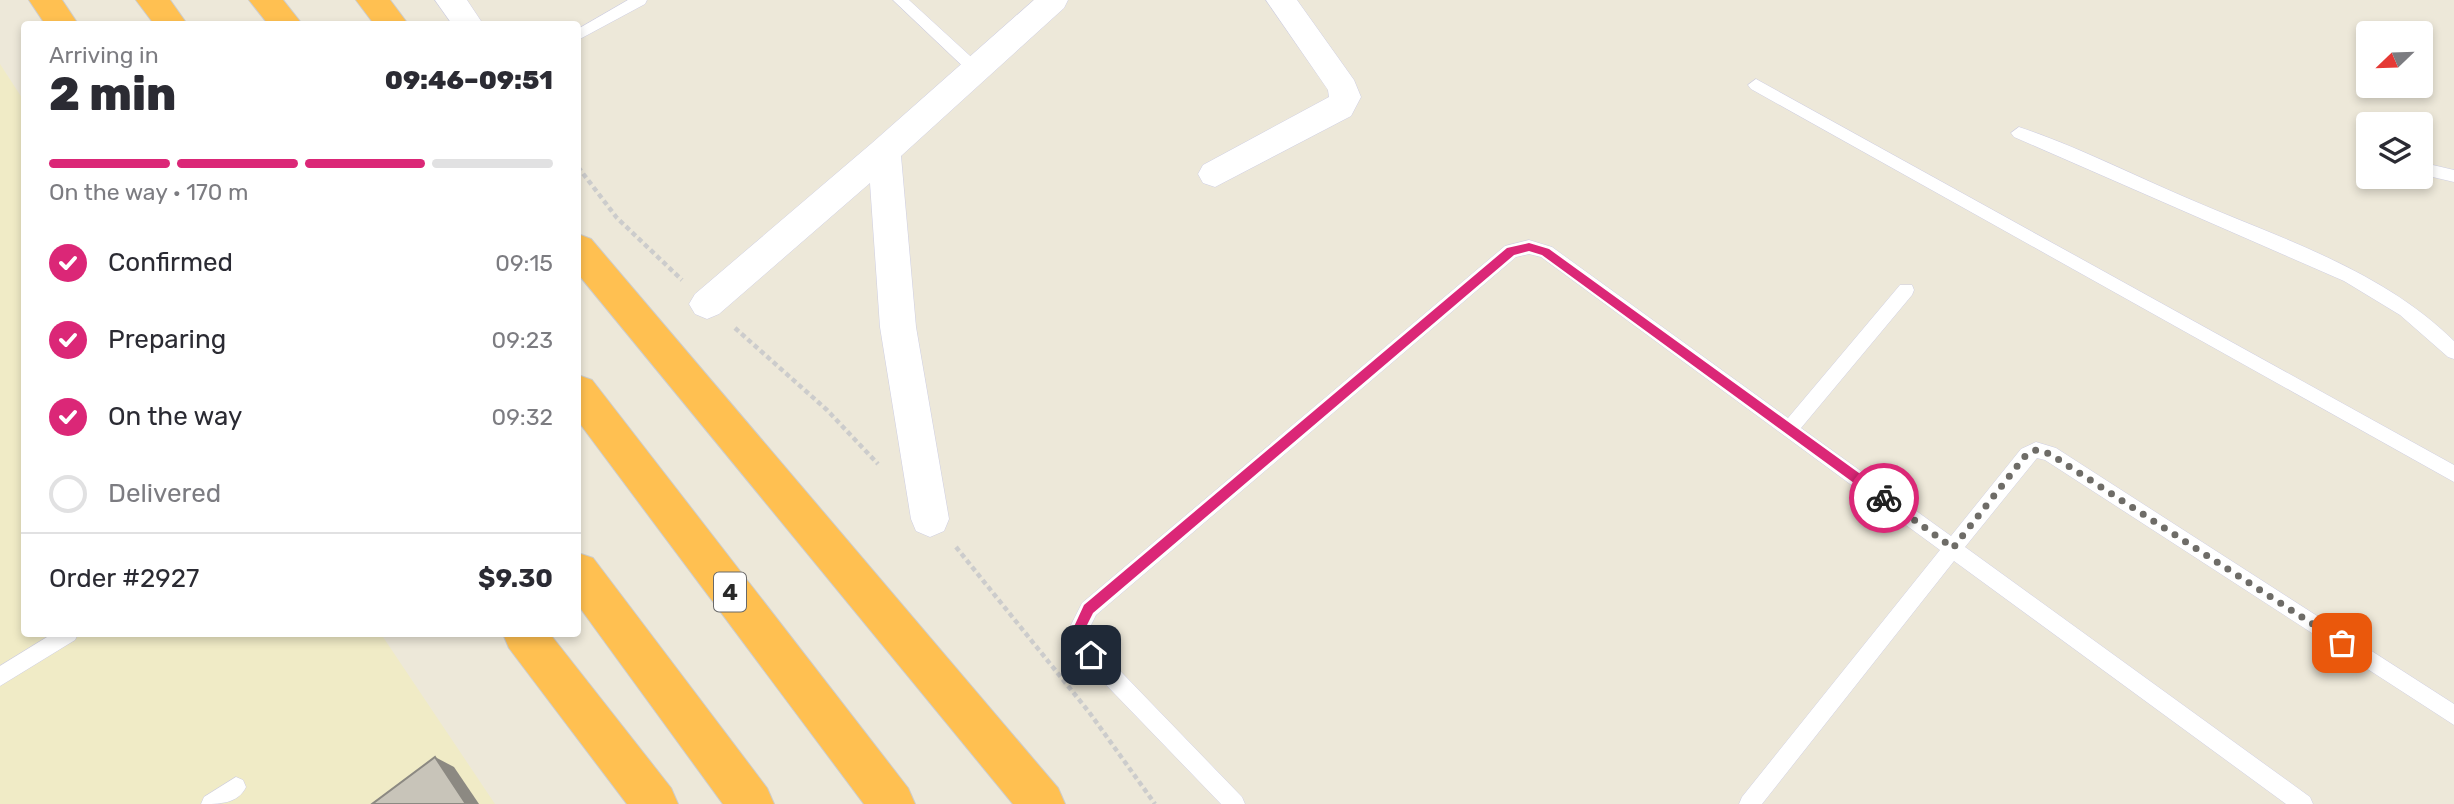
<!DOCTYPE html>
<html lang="en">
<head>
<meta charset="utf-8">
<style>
  :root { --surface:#fff; --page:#f2f2f3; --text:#2b2b33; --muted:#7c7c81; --line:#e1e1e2; --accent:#db2777 }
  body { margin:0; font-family:Rubik,sans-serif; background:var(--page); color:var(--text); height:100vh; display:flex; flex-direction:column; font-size:26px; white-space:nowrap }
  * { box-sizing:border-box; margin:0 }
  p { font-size:23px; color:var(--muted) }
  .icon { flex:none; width:38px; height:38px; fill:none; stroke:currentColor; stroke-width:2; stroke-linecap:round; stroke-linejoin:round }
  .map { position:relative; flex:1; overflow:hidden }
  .panel { position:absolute; left:21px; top:21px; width:560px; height:616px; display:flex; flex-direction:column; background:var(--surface); border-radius:7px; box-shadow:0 4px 10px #0003 }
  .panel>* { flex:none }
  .needle { width:46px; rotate:247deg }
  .fabs { position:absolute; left:2356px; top:21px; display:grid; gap:14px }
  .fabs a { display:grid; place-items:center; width:77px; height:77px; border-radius:7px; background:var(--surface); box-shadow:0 4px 10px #0003; font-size:35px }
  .pin { position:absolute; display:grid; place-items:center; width:60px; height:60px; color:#fff; margin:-30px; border-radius:14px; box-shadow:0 4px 10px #0006 }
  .courier { position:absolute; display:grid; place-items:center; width:70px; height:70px; margin:-35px; border:5px solid #db2777; border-radius:50%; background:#fff; color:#222; box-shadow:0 2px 9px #0007 }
  .head em { font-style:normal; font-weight:800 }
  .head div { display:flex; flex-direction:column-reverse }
  .head { display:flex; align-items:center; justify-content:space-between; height:119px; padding:0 28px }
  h1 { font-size:46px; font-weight:800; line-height:52px }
  .bar { display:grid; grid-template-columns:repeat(4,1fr); gap:10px 7px; align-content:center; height:84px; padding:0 28px }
  .bar i { height:9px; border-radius:5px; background:var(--line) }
  .bar .on { background:var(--accent) }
  .bar p { grid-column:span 4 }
  .line { display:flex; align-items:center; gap:18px; padding:0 28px; border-top:2px solid var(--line) }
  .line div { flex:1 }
  ol { padding:0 28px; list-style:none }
  li { display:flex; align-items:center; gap:21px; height:77px }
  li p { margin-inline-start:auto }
  li .icon { padding:7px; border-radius:50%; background:var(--accent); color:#fff; stroke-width:4 }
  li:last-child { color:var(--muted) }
  li i { width:38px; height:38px; border:4px solid var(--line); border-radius:50% }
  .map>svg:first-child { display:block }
</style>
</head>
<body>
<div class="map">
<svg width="2454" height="804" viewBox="0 0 2454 804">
  <rect width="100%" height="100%" fill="#ede8d9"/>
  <path fill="#f0ebc6" d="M0 64 24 101V634H381L495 804H0Z"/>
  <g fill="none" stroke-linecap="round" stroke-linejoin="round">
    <defs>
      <path id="lane" d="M628 0H647L645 4 578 40V29Z
        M893 0H909L980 65 983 69 980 73H970Z
        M1756 79 2454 465V482L1751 89 1748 85Z
        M2019 127C2074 145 2133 175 2187 198 2279 238 2381 269 2454 341V359L2448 357 2400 315 2344 281 2014 137 2011 133Z
        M2368 150V162L2360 159 2358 155 2360 151Z
        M2420 162 2454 170V182L2420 174Z
        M1529 240 1552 247 1788 418 1900 285H1912L1914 290 1912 295 1801 428 1951 536 2021 449 2036 442 2056 448 2454 704V725L2045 460 2037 458 1965 547 2310 797 2313 804H2286L1954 561 1762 804H1739L1742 797 1940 550 1541 257 1529 254 1516 257 1096 615 1088 631 1098 648 1242 797 1245 804H1221L1084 662 1068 631 1082 603 1505 246Z
        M52 634H78L75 640 0 686V666Z
        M236 777 243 780 246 787C238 804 219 804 201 804L204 797Z"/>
      <path id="street" d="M435 0H467L483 24H452Z
        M1034 0H1068L1064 8 901 156 916 327 949 519 944 531 930 537 916 531 911 519 880 327 870 183 719 314 707 319 695 314 689 304 695 294 872 143Z
        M1266 0H1297L1354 80 1361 97 1351 116 1215 187 1203 183 1198 174 1203 165 1329 97 1328 90Z"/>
      <path id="highway" d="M29 0H62L78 24H45Z
        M136 0H170L187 24H154Z
        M249 0H283L302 24H268Z
        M356 0H390L408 24H374Z
        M578 234 591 239 1058 788 1065 804H1013L578 274Z
        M578 375 592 380 908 788 915 804H864L578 421Z
        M578 553 593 558 767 788 774 804H723L578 605Z
        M503 634H550L671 788 678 804H627L509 648Z"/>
    </defs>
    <use href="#lane" stroke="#cecee3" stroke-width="1"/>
    <use href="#street" stroke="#cecee3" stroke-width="1"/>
    <use href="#highway" stroke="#ccc" stroke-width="2"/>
    <path stroke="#ccc" stroke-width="4.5" stroke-dasharray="5 3.5" stroke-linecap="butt" d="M578 167 617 218 682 280
      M735 328 827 410 878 464
      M956 547 1089 712 1155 804"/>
    <use href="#lane" fill="#fff" fill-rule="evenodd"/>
    <use href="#street" fill="#fff" fill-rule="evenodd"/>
    <use href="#highway" fill="#ffc051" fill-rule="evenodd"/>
  </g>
  <path fill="#8c8982" d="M435 757 454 767 479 804H466Z"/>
  <path fill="#c8c4b9" stroke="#8c8982" stroke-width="2" d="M435 757 466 804H372Z"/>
  <path fill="#db2777" d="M1529 243 1549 249 1888 494V502H1880L1542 255 1529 251 1514 255 1093 613 1084 631 1097 655 1096 659H1087L1072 631 1084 605 1507 248Z"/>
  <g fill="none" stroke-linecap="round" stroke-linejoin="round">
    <path stroke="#6e6c67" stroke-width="7" stroke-dasharray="0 12.6" d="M1884 498 1953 548 2026 455 2036 450 2050 454 2342 643"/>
  </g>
  <g text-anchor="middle" stroke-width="5" stroke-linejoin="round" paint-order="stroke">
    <rect fill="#fff" stroke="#696969" stroke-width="2" x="714" y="572.5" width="32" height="39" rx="5"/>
    <g font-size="23" font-weight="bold" fill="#292929">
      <text x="730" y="600">4</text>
    </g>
  </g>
</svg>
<div class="fabs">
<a><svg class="needle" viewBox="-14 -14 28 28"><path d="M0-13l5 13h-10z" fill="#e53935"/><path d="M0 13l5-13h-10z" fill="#7c7c81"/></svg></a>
<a><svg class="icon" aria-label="layers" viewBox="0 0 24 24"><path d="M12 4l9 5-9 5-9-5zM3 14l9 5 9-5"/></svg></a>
</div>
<div class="pin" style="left:2342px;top:643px;background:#ea580c"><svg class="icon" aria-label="bag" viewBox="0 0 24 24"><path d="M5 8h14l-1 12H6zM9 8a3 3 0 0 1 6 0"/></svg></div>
<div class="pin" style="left:1091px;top:655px;background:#1f2937"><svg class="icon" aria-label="home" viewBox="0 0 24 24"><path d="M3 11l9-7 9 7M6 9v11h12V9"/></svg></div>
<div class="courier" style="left:1884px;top:498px"><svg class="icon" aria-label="bike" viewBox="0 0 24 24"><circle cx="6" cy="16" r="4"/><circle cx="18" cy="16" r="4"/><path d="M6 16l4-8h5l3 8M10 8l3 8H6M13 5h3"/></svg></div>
<section class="panel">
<div class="head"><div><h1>2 min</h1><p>Arriving in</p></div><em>09:46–09:51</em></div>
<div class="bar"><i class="on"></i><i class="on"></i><i class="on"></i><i></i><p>On the way · 170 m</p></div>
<ol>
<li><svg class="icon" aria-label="check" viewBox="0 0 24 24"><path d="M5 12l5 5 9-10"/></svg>Confirmed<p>09:15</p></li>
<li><svg class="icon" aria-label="check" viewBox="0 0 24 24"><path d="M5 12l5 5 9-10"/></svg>Preparing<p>09:23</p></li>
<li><svg class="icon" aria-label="check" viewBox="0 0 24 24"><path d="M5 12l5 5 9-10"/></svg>On the way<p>09:32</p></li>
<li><i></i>Delivered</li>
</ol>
<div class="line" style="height:91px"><div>Order #2927</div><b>$9.30</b></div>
</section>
</div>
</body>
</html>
